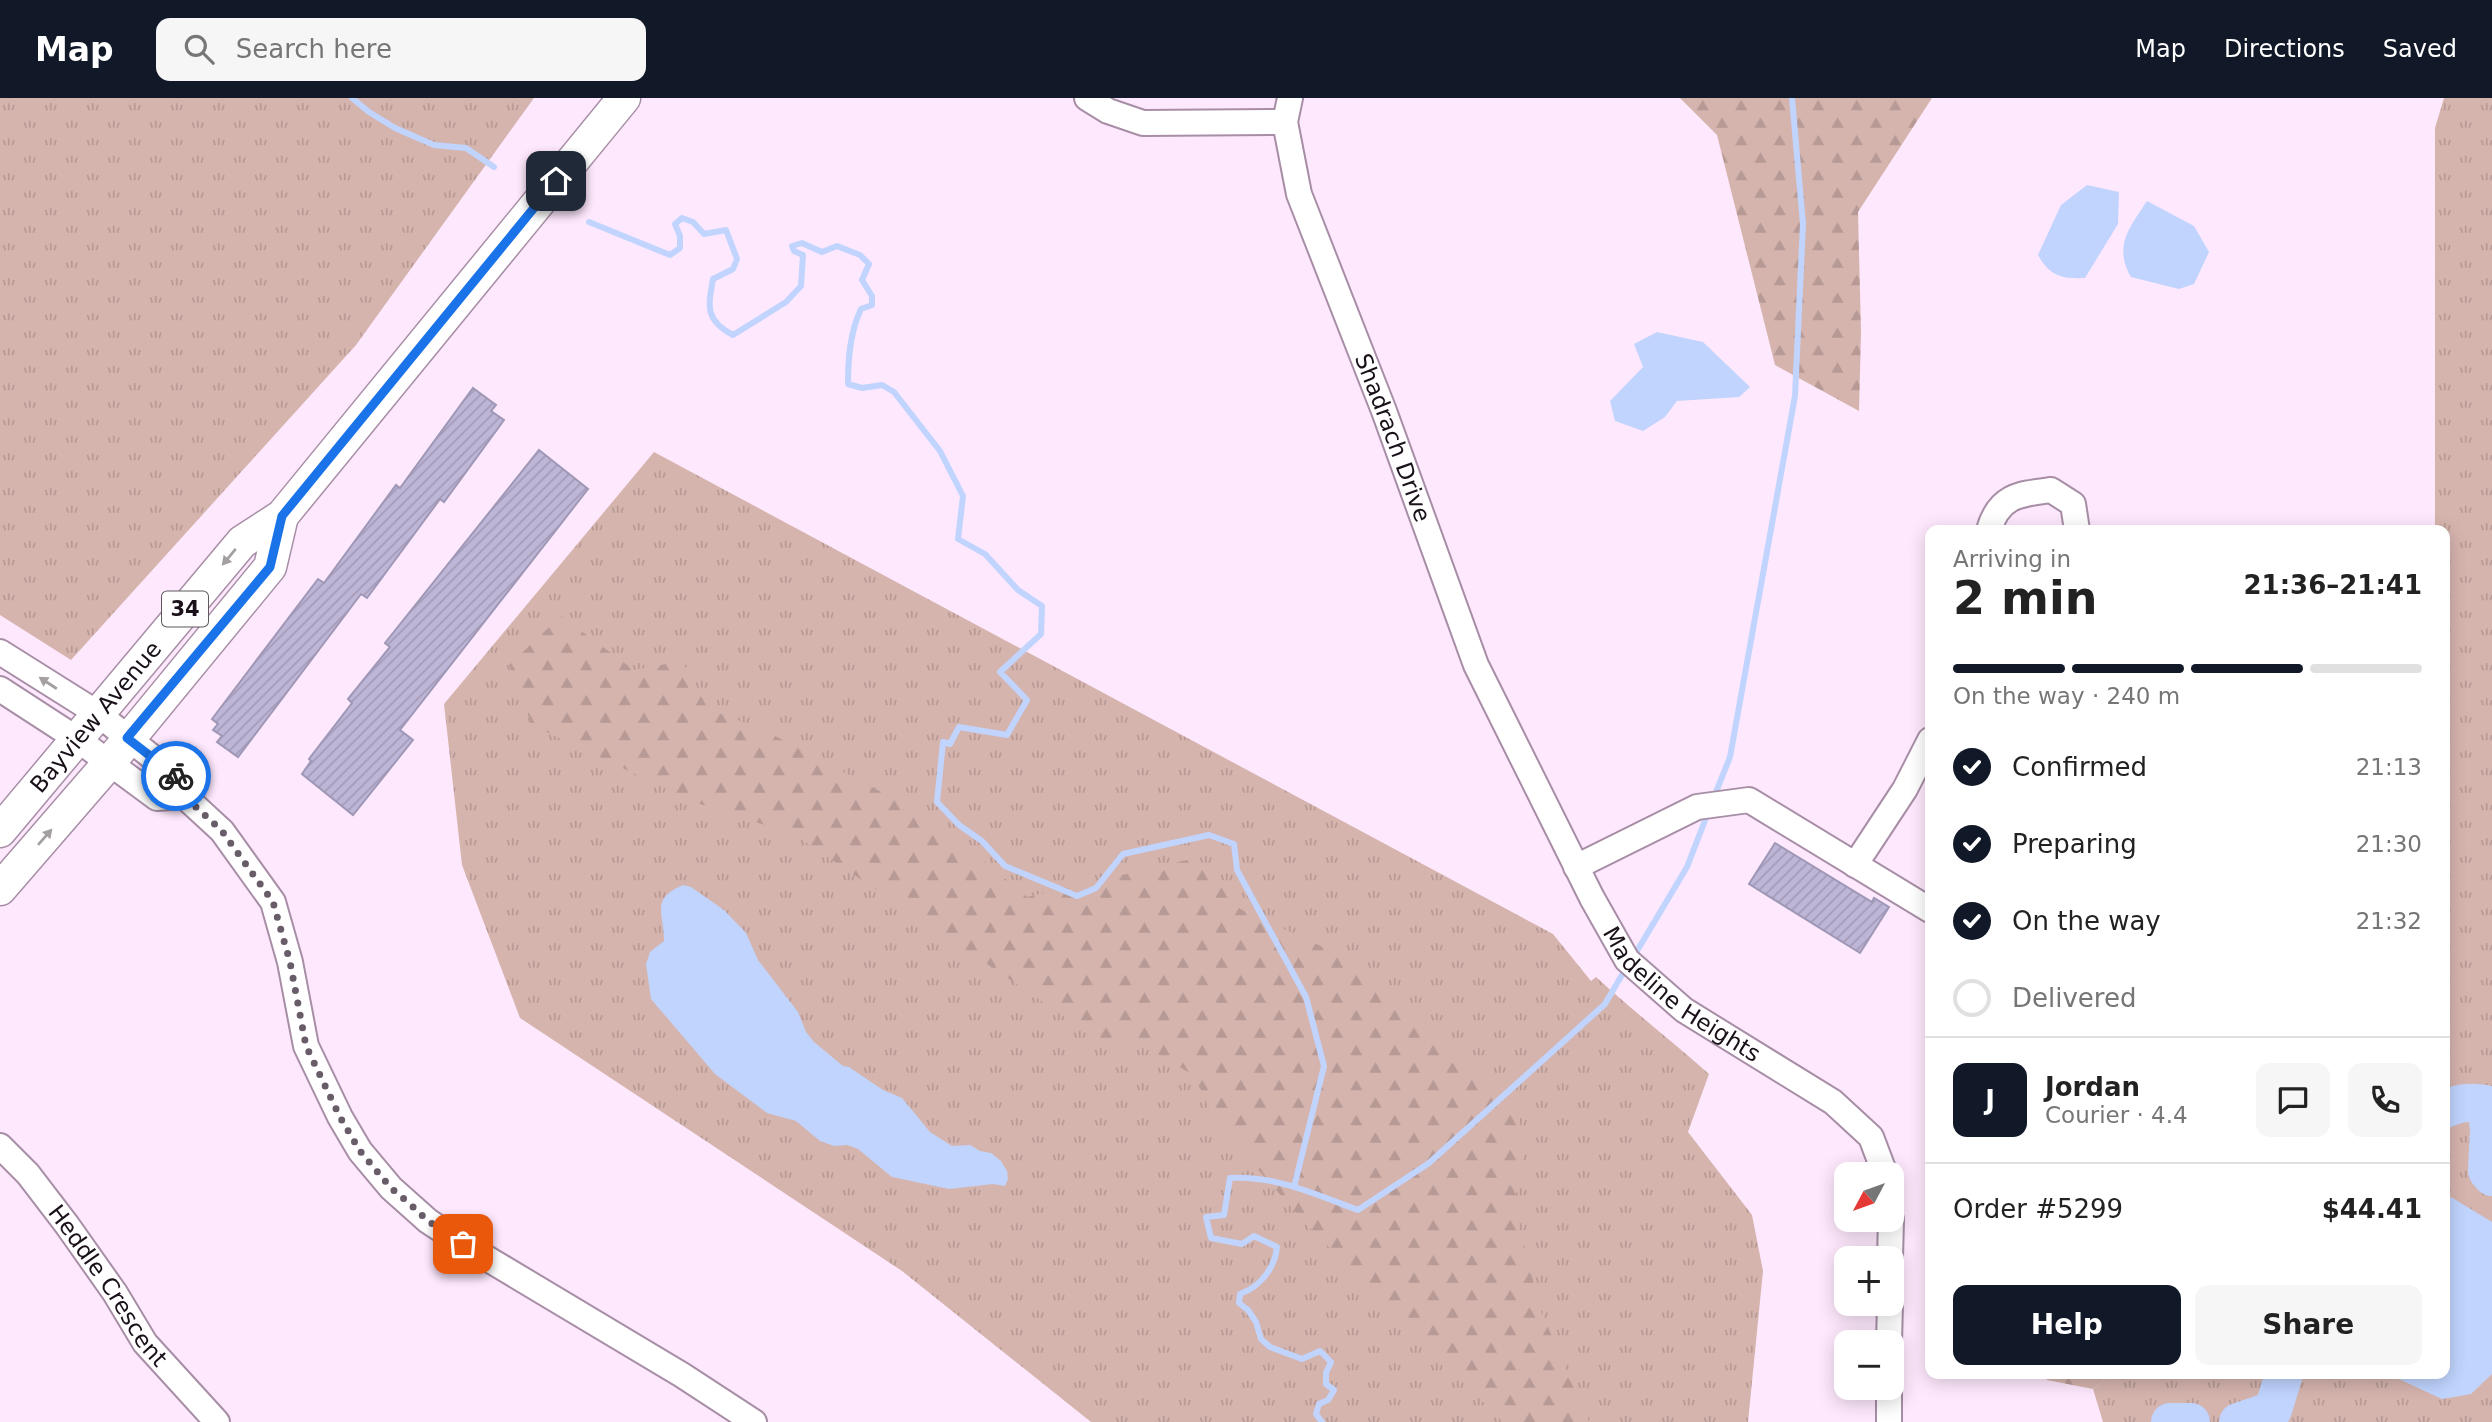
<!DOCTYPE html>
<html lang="en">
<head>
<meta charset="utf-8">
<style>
  :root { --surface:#fff; --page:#f6f6f6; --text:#222; --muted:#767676; --line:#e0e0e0; --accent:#111827 }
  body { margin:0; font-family:"DejaVu Sans",sans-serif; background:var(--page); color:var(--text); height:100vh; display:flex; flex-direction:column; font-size:26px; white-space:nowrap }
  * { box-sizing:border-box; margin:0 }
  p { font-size:23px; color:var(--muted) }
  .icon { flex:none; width:38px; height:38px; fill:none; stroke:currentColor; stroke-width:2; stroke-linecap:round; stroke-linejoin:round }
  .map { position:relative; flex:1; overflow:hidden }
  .drawer { position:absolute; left:1925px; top:427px; width:525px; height:854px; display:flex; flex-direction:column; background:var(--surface); border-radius:14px; box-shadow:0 4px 18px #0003 }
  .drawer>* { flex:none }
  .needle { width:46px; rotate:229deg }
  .tools { position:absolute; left:1834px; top:1064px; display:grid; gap:14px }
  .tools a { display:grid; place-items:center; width:70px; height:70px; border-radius:14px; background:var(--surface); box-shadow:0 4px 18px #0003; font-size:35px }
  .pin { position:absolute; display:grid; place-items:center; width:60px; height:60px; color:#fff; margin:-30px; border-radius:14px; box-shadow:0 4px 10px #0006 }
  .courier { position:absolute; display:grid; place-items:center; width:70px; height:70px; margin:-35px; border:5px solid #1a73e8; border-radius:50%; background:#fff; color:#222; box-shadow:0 2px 9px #0007 }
  .summary em { font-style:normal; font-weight:700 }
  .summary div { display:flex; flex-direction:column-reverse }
  .summary { display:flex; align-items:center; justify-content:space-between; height:119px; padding:0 28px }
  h1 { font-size:46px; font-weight:700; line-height:52px }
  .bar { display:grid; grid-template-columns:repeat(4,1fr); gap:10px 7px; align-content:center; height:84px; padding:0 28px }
  .bar i { height:9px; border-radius:5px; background:var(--line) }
  .bar .active { background:var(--accent) }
  .bar p { grid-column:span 4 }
  .line { display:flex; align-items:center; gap:18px; padding:0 28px; border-top:2px solid var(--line) }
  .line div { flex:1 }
  .round { display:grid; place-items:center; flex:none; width:74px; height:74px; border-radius:14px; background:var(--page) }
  ol { padding:0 28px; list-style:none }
  li { display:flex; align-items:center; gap:21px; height:77px }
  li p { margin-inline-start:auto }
  li .icon { padding:7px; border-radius:50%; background:var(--accent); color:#fff; stroke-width:4 }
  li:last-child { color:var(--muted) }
  li i { width:38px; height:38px; border:4px solid var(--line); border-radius:50% }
  .primary-button { display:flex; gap:14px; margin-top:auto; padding:14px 28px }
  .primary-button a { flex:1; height:80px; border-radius:14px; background:var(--accent); color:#fff; font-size:28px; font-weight:700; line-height:80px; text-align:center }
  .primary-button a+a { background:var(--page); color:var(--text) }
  header { display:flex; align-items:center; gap:42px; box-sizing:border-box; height:98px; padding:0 35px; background:var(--accent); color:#fff }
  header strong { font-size:33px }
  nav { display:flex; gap:38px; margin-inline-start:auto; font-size:24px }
  .search { width:490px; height:63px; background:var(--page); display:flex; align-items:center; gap:18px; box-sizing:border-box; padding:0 24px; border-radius:14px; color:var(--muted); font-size:26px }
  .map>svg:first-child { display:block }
</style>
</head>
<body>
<header>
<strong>Map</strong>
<div class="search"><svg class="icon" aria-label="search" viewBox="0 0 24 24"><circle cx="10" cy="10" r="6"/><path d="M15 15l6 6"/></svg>Search here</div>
<nav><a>Map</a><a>Directions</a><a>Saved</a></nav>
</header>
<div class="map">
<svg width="2492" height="1324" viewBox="0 0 2492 1324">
  <defs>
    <pattern id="grass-tufts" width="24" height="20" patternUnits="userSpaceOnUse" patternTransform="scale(1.75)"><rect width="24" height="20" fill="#d6b4ae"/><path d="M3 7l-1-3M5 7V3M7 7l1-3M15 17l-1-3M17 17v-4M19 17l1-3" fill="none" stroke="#b79a95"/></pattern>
    <pattern id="forest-firs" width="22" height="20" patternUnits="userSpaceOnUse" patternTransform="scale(1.75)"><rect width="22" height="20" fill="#d6b4ae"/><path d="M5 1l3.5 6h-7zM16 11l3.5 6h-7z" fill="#b79a95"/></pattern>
    <pattern id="building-hatch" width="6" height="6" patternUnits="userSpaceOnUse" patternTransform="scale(1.75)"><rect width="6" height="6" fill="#beb6d6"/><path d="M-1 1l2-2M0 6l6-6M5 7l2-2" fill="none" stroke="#a39bb7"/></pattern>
  </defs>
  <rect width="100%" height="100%" fill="#fee8fd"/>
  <path fill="url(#grass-tufts)" d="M0 0H534L356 247 71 562 0 517Z
    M2444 0H2492V1324H2103L2093 1291 2112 1276H2445V432H2435V30Z
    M654 354 1553 836 1591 883 1596 879C1633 913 1672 943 1709 976L1688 1034 1752 1117 1763 1173 1748 1324H1091L902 1173 520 920 462 767 444 606Z"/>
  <path fill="url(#forest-firs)" d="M1680 0H1932L1858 114 1861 234 1859 313 1775 267 1717 37Z
    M561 518 634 572 682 563 708 611 764 632 938 724 1027 799 1196 760 1240 811 1369 870 1519 1012 1524 1069 1511 1113 1524 1145 1540 1211 1589 1324H1503L1307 1127 1214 1022 1200 990 1188 974 1136 943 1104 945 795 737 694 704 532 627 509 567Z
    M2046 1276H2112L2093 1291 2047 1282Z"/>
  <path fill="#c0d4fe" d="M2087 87 2119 94 2118 126 2085 180C2061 181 2050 178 2038 157L2061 107Z
    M2147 103 2194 128 2209 154 2194 186 2179 191 2131 179C2113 148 2130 129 2147 103Z
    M1657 234 1703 244 1750 289 1739 299 1677 303 1665 319 1643 333 1615 323 1610 303 1643 269 1634 246Z
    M683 787 691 789 724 812 746 835 758 862 798 914 806 934 814 944 843 968 849 969 883 992 902 1000 930 1034 952 1048 970 1047 980 1053 991 1055 1001 1063 1007 1073 1008 1081 1005 1088 993 1086 949 1091 892 1079 858 1051 847 1047 834 1048 820 1043 796 1023 767 1015 715 976 651 901 646 866 650 854 664 843C664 815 650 801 683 787Z
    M2451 1099 2492 1124V1276L2471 1296 2442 1301 2388 1276H2445V1110Z"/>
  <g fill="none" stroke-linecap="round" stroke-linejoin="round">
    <path stroke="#c0d4fe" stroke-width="6" d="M352 0 369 14 395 30 434 47 466 50 494 69
      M589 124 670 157 680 150V138L675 126 682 120 693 124 704 136 726 132 737 161 733 171 713 181C708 209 705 222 733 237L786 204 801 188 803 157 794 153 792 148 802 145 822 154 837 148 860 157 869 166 862 182 872 198V207L861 211C850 234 848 260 848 286L862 290 882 287 894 294 940 353 963 398 958 441 985 456 1018 492 1042 508 1041 536 1000 574 1027 602 1007 637 959 629 950 646 943 644 937 704 959 727 982 743 1005 768 1077 798 1096 790 1123 756 1209 737 1234 746 1237 772 1306 899 1324 968 1294 1089
      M1714 699 1730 659 1795 298 1803 126 1792 0
      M1634 858 1687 769 1709 712
      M1322 1324 1316 1316 1319 1306 1328 1302 1334 1292 1326 1286V1275L1331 1264 1320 1253 1302 1261 1270 1249 1261 1241 1256 1224 1248 1212 1239 1205 1240 1196C1260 1189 1275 1170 1277 1149L1254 1138 1242 1146 1211 1140 1206 1119 1224 1117 1230 1080C1274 1077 1317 1097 1358 1112L1429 1065 1605 906 1626 870"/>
    <path stroke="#c0d4fe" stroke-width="38" d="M2445 1011C2459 1005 2470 1003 2485 1006L2489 1030 2487 1073 2492 1079
      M2170 1324H2191
      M2238 1324 2273 1312 2284 1276"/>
  </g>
  <path fill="url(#building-hatch)" stroke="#9e97b6" stroke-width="2" d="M473 290 496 307 491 313 504 322 444 404 440 401 367 500 361 496 238 659 217 644 222 638 213 632 218 626 212 621 318 481 324 485 396 387 400 390Z
    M539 352 588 391 400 632 413 642 353 717 302 676 311 663 309 661 352 605 348 601 390 549 385 545Z
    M1775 745 1872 804 1874 800 1889 809 1860 855 1749 786Z"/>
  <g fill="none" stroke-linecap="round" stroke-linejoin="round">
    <defs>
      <g id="minor">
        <path d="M1087 0 1108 13 1143 25 1285 24"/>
        <path id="s1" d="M1290 0 1285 24 1299 96 1384 313 1476 567 1592 800 1627 862 1684 912 1833 1004 1871 1039 1885 1076"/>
        <path d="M1989 432C1999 397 2020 396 2051 392L2073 406 2077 432"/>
        <path d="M0 554 97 615 177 679 184 698 222 733 273 804 290 864 306 948 340 1019 360 1053 391 1090 428 1123 463 1146 682 1277 754 1324"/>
        <path d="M0 591 77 641 157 700 184 698"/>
        <path d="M1855 767 1905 691 1930 642"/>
        <path d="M1576 769 1697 709 1749 702 1930 812"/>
        <path id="s2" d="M0 1048 28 1076 67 1127 115 1195 145 1245 217 1324"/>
        <path d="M1890 1160 1891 1122"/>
        <path d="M1889 1244 1890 1206"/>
        <path d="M1889 1324V1290"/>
      </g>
      <g id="major">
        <path id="s3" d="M0 733 242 444 282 418 624 0"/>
        <path d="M0 791 109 665 270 469 282 418"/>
      </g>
    </defs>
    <use href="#minor" stroke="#a78ea6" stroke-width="28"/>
    <use href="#major" stroke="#a78ea6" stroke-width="35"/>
    <use href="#minor" stroke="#fff" stroke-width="24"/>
    <use href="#major" stroke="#fff" stroke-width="32"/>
  </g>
  <defs><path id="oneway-solid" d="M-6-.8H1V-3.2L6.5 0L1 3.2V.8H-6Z" transform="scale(1.75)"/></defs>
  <g fill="#a39fa3">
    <use href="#oneway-solid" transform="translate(229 459) rotate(130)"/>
    <use href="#oneway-solid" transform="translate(48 585) rotate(-147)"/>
    <use href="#oneway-solid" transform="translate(45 739) rotate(-49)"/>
  </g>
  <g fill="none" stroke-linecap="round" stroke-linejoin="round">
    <path stroke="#695c69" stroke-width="7" stroke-dasharray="0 12.6" d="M176 678 184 698 222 733 273 804 290 864 306 948 340 1019 360 1053 391 1090 410 1106 428 1123 463 1146"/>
    <path stroke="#1a73e8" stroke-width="9" d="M176 678 127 640 270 469 282 418 556 83"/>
  </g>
  <g text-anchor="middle" stroke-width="5" stroke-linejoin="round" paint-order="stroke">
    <rect fill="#fdfdfd" stroke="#5d575d" stroke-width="2" x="162" y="493.5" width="46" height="35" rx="5"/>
    <g font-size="21" font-weight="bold" fill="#191019">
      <text x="185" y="518">34</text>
    </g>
    <g font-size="23" fill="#191019" stroke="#fdfdfd">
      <text dy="8" stroke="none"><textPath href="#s1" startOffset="359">Shadrach Drive</textPath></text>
      <text dy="8" stroke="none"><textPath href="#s3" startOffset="149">Bayview Avenue</textPath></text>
      <text dy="8" stroke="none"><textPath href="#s1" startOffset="996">Madeline Heights</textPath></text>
      <text dy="8" stroke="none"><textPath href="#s2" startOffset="177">Heddle Crescent</textPath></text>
    </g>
  </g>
</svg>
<div class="tools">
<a><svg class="needle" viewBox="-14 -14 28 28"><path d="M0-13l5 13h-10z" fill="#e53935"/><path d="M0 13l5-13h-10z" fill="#767676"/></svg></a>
<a>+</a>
<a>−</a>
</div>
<div class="pin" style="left:463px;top:1146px;background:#ea580c"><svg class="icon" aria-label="bag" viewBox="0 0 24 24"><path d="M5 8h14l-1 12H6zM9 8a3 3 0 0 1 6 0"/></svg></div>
<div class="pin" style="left:556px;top:83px;background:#1f2937"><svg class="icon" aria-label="home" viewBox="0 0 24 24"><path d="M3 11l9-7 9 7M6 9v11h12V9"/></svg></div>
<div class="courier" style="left:176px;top:678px"><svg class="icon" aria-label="bike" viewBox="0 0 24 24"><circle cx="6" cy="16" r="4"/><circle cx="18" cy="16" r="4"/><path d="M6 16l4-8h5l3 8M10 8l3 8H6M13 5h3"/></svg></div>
<section class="drawer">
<div class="summary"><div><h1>2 min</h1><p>Arriving in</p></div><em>21:36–21:41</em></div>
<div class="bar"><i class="active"></i><i class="active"></i><i class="active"></i><i></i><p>On the way · 240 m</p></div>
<ol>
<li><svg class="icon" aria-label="check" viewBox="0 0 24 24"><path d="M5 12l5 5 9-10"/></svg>Confirmed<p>21:13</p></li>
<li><svg class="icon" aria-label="check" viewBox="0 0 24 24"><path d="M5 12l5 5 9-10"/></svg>Preparing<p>21:30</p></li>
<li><svg class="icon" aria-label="check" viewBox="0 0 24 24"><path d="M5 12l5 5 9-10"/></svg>On the way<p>21:32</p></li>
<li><i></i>Delivered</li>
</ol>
<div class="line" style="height:126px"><b class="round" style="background:var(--accent);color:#fff">J</b><div><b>Jordan</b><p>Courier · 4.4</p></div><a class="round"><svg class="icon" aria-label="chat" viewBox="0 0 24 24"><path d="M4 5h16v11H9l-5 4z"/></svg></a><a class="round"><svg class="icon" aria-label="phone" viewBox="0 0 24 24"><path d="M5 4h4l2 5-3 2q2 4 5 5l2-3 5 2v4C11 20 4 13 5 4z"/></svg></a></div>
<div class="line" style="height:91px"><div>Order #5299</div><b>$44.41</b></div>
<div class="primary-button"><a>Help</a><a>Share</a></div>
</section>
</div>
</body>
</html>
